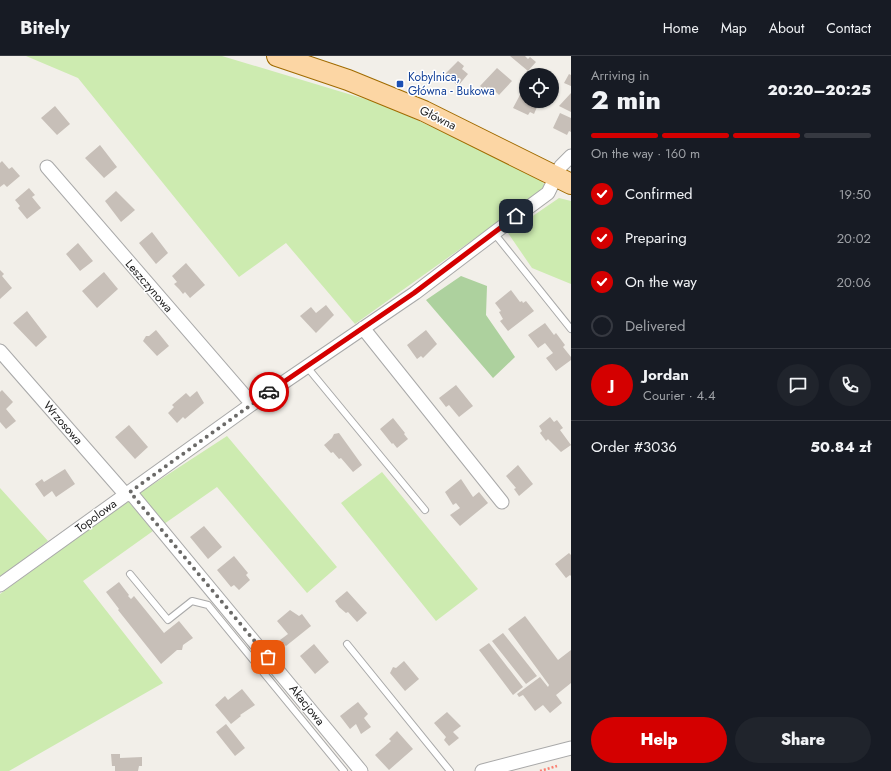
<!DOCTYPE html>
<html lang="en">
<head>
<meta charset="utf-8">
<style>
  :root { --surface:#171b24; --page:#20242c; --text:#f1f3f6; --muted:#9ea1a6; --line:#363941; --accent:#d40000 }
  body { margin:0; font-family:Jost,sans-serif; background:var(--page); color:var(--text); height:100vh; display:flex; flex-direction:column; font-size:15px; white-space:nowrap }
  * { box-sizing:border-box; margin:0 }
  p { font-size:13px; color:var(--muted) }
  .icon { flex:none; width:22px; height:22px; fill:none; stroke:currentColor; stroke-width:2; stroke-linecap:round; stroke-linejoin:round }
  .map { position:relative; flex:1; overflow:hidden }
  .sheet { display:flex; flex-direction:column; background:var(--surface); width:320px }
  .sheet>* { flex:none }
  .buttons { position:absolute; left:519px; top:12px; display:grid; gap:8px }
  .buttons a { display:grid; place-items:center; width:40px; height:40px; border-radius:50%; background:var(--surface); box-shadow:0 1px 3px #0004; font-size:20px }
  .pin { position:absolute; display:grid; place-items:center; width:34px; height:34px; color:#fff; margin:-17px; border-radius:8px; box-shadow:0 2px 6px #0006 }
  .courier { position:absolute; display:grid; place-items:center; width:40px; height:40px; margin:-20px; border:3px solid #d40000; border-radius:50%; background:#fff; color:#222; box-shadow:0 1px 5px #0007 }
  .summary em { font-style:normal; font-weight:800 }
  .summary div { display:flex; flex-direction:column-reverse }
  .summary { display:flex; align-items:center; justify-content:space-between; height:68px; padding:0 20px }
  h1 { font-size:26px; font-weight:800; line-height:30px }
  .bar { display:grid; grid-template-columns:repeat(4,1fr); gap:6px 4px; align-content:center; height:48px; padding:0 20px }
  .bar i { height:5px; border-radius:3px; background:var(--line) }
  .bar .active { background:var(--accent) }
  .bar p { grid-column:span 4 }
  .line { display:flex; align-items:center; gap:10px; padding:0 20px; border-top:1px solid var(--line) }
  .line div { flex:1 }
  .round { display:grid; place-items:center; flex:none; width:42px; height:42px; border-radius:21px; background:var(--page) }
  ol { padding:0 20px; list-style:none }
  li { display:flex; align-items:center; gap:12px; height:44px }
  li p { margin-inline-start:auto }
  li .icon { padding:4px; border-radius:50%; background:var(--accent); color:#fff; stroke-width:4 }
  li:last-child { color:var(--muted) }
  li i { width:22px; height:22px; border:2px solid var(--line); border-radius:50% }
  .button { display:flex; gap:8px; margin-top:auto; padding:8px 20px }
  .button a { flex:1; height:46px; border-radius:24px; background:var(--accent); color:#fff; font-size:16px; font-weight:800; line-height:46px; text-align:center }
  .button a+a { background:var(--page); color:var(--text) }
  header { display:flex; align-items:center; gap:24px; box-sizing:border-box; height:56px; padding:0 20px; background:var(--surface); border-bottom:1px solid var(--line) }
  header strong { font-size:19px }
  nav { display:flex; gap:22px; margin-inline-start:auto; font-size:14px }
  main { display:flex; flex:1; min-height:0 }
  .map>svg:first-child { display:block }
</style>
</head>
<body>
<header>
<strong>Bitely</strong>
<nav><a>Home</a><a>Map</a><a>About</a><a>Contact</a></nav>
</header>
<main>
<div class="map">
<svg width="571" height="715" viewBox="0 0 571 715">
  <rect width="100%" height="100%" fill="#f2efe9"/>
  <path fill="#cdebb0" d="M26 0H222L385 49 539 121 544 128V133L355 268 286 187 239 221 78 22Z
    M559 142 571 145V228L532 212 508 177Z
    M227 380 337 511 307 537 217 431 164 468 138 438Z
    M382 416 478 533 436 565 341 447Z
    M0 432 48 485 0 521Z
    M128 445 153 475 83 525 163 627 9 715H0V538Z"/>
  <path fill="#add19e" d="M461 220 487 230 486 259 515 301 493 322 426 244Z"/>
  <path fill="#c7bfb8" d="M510 0H525L528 3 530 1 536 6 528 15Z
    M458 5 464 10 462 13 468 18 458 30 445 18Z
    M497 12 512 25 499 39 495 35 491 40 480 30Z
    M569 18 571 19V30L564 27Z
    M521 37 526 39V45H535L533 49 537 51 534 58 530 56 528 59 513 52Z
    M571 37V56L559 50Z
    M55 50 70 68 57 79 41 62Z
    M560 57 571 62V76L569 75 567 79 553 72Z
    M100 89 117 111 104 122 85 102Z
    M2 105 9 113 12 111 20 120 7 131 4 128 0 131V107Z
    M29 132 35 139 32 141 41 152 27 163 18 152 20 150 15 144Z
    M116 135 135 154 121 166 105 145Z
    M152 176 168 197 156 208 139 187Z
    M78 187 93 205 80 215 66 198Z
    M186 207 205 229 190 242 185 236 183 238 179 233 174 228 177 226 172 220Z
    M0 214 4 218 2 220 12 232 0 243Z
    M104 216 118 233 97 252 82 235Z
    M511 234 520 246 522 245 523 247 526 245 534 255 508 275 500 265 503 263 499 256 501 255 495 247Z
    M326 249 334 259 316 277 300 260 311 251 316 257Z
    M27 255 47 281 36 291 13 267Z
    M545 267 554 279 556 277 565 289 563 291 571 301V304L556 315 546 302 553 297 545 287 538 292 528 279Z
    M156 274 169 290 157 300 143 285 146 280H149Z
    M426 274 437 288 423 302 421 300 417 303 407 289Z
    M456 329 473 350 459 361 449 349 446 351 439 342Z
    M2 334 13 346 6 353 16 365 6 373 0 366V336Z
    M197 335 204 347 185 363 183 361 177 367 168 357 174 351 172 349 186 337 190 341Z
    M550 361 554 366 557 364 563 372 560 374 571 389 561 396 548 383 546 385 540 377 542 375 539 370Z
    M393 362 405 377 404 378 408 383 397 392 393 387 392 388 380 373Z
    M129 369 148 391 135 403 115 381Z
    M339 377 362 409 353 416 341 402 339 403 333 396 331 397 324 389 332 382 334 378Z
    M518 409 533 428 519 440 514 433 516 432 506 420Z
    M65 413 75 428 56 441 52 435 44 441 35 428 42 423 44 426Z
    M461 423 473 441 479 436 488 447 460 470 450 459 460 452 456 447 453 449 445 436Z
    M204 470 222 491 208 503 190 481Z
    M569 497 571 499V520L570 519 566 522 555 508Z
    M234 500 248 517 246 519 250 524 239 534 234 529 231 531 217 514Z
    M119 526 129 539 128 540 131 543 134 540 164 577 179 565 193 582 183 589 182 594H177L161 608 118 554 119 553 106 536Z
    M347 535 367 557 357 566 348 556 346 557 339 551 335 545Z
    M290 554 299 560 302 558 311 570 286 590 280 584 288 578 277 565Z
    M525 560 558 604 571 594V627L556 639 562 647 550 657 543 649 535 655 523 639 519 641 517 638 540 621 548 631 549 629 508 573Z
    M503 577 537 620 526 628 492 585Z
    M489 587 523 631 513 639 479 594Z
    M314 588 329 606 315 618 300 600Z
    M404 605 419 623 405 635 390 617 393 611 396 612Z
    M242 633 255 649 240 659 241 660 231 668 215 649 225 640 228 644Z
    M358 646 368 658 364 662 371 671 361 678 356 668 350 673 340 660Z
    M447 656 461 670 453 676 459 682 449 690 444 684 446 681 434 667Z
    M226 668 245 692 235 700 216 676Z
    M397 675 413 693 389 714 375 699 391 685 389 683Z
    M111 698H120V702L142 701V710H139L138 715H115V710H112Z"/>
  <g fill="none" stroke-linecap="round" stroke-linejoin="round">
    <defs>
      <path id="lane" d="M494 177 571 273
        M307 311 425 454
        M130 518 168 564 192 545 208 549 344 715
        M347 588 450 715"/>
      <path id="street" d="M47 111 252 348
        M363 272 502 446
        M0 295 126 439
        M130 436 361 715
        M0 529 252 348 415 237 494 177 548 137 561 110 571 100
        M482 715 571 692"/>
      <path id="primary" d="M277 0 348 24 424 55 571 128"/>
    </defs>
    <use href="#lane" stroke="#a9a9a9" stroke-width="8"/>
    <use href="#street" stroke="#a9a9a9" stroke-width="15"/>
    <use href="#primary" stroke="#a06b00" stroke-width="22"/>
    <path stroke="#fa8072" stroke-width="2.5" stroke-dasharray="2 2" stroke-linecap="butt" d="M540 715 557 710"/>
    <use href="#lane" stroke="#fff" stroke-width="6"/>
    <use href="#street" stroke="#fff" stroke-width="13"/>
    <use href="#primary" stroke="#fcd6a4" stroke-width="20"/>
  </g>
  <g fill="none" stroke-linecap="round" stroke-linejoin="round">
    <path stroke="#6b6a68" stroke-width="4" stroke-dasharray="0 7.2" d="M268 601 130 436 269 336"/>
    <path stroke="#d40000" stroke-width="5" d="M269 336 414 237 516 160"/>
  </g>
  <rect fill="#1a4fb4" stroke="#fff" stroke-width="1.5" x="396" y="24" width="8" height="8" rx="2"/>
  <g text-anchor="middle" stroke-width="3" stroke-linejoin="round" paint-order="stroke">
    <g font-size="12" fill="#164399" stroke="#fff" text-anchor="start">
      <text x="408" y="25">Kobylnica,<tspan x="408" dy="14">Główna - Bukowa</tspan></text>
    </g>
    <g font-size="12" fill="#222" stroke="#fff">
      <text transform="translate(438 62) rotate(26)" y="4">Główna</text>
      <text transform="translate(149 230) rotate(49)" y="4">Leszczynowa</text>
      <text transform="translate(63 367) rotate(49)" y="4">Wrzosowa</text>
      <text transform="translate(96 460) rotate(-36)" y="4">Topolowa</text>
      <text transform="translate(307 649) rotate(51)" y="4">Akacjowa</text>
    </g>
  </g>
</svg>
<div class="buttons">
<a><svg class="icon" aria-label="locate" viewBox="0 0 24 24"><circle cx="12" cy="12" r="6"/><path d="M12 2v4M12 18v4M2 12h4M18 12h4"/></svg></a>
</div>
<div class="pin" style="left:268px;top:601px;background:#ea580c"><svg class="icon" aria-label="bag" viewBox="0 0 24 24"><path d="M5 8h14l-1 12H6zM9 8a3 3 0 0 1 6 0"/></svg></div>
<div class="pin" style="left:516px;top:160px;background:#1f2937"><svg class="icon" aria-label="home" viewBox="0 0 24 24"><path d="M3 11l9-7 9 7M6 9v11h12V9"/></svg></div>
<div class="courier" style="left:269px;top:336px"><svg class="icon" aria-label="car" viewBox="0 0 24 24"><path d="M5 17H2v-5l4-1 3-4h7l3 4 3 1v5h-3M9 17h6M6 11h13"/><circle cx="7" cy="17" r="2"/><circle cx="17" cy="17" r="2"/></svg></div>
</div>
<section class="sheet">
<div class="summary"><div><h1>2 min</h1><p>Arriving in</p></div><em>20:20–20:25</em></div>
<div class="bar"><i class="active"></i><i class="active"></i><i class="active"></i><i></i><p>On the way · 160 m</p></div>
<ol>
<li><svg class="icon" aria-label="check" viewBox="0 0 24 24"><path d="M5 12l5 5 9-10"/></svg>Confirmed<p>19:50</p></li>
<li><svg class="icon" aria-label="check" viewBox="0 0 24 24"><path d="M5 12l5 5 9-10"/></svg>Preparing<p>20:02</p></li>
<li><svg class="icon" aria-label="check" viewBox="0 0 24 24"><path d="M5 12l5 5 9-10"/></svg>On the way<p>20:06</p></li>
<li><i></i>Delivered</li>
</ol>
<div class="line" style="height:72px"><b class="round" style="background:var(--accent);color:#fff">J</b><div><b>Jordan</b><p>Courier · 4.4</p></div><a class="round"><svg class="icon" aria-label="chat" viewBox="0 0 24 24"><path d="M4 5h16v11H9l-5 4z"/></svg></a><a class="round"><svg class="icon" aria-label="phone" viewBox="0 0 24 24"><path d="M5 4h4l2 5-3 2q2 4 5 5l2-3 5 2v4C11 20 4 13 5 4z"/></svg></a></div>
<div class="line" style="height:52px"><div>Order #3036</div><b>50.84 zł</b></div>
<div class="button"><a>Help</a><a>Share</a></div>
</section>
</main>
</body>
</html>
